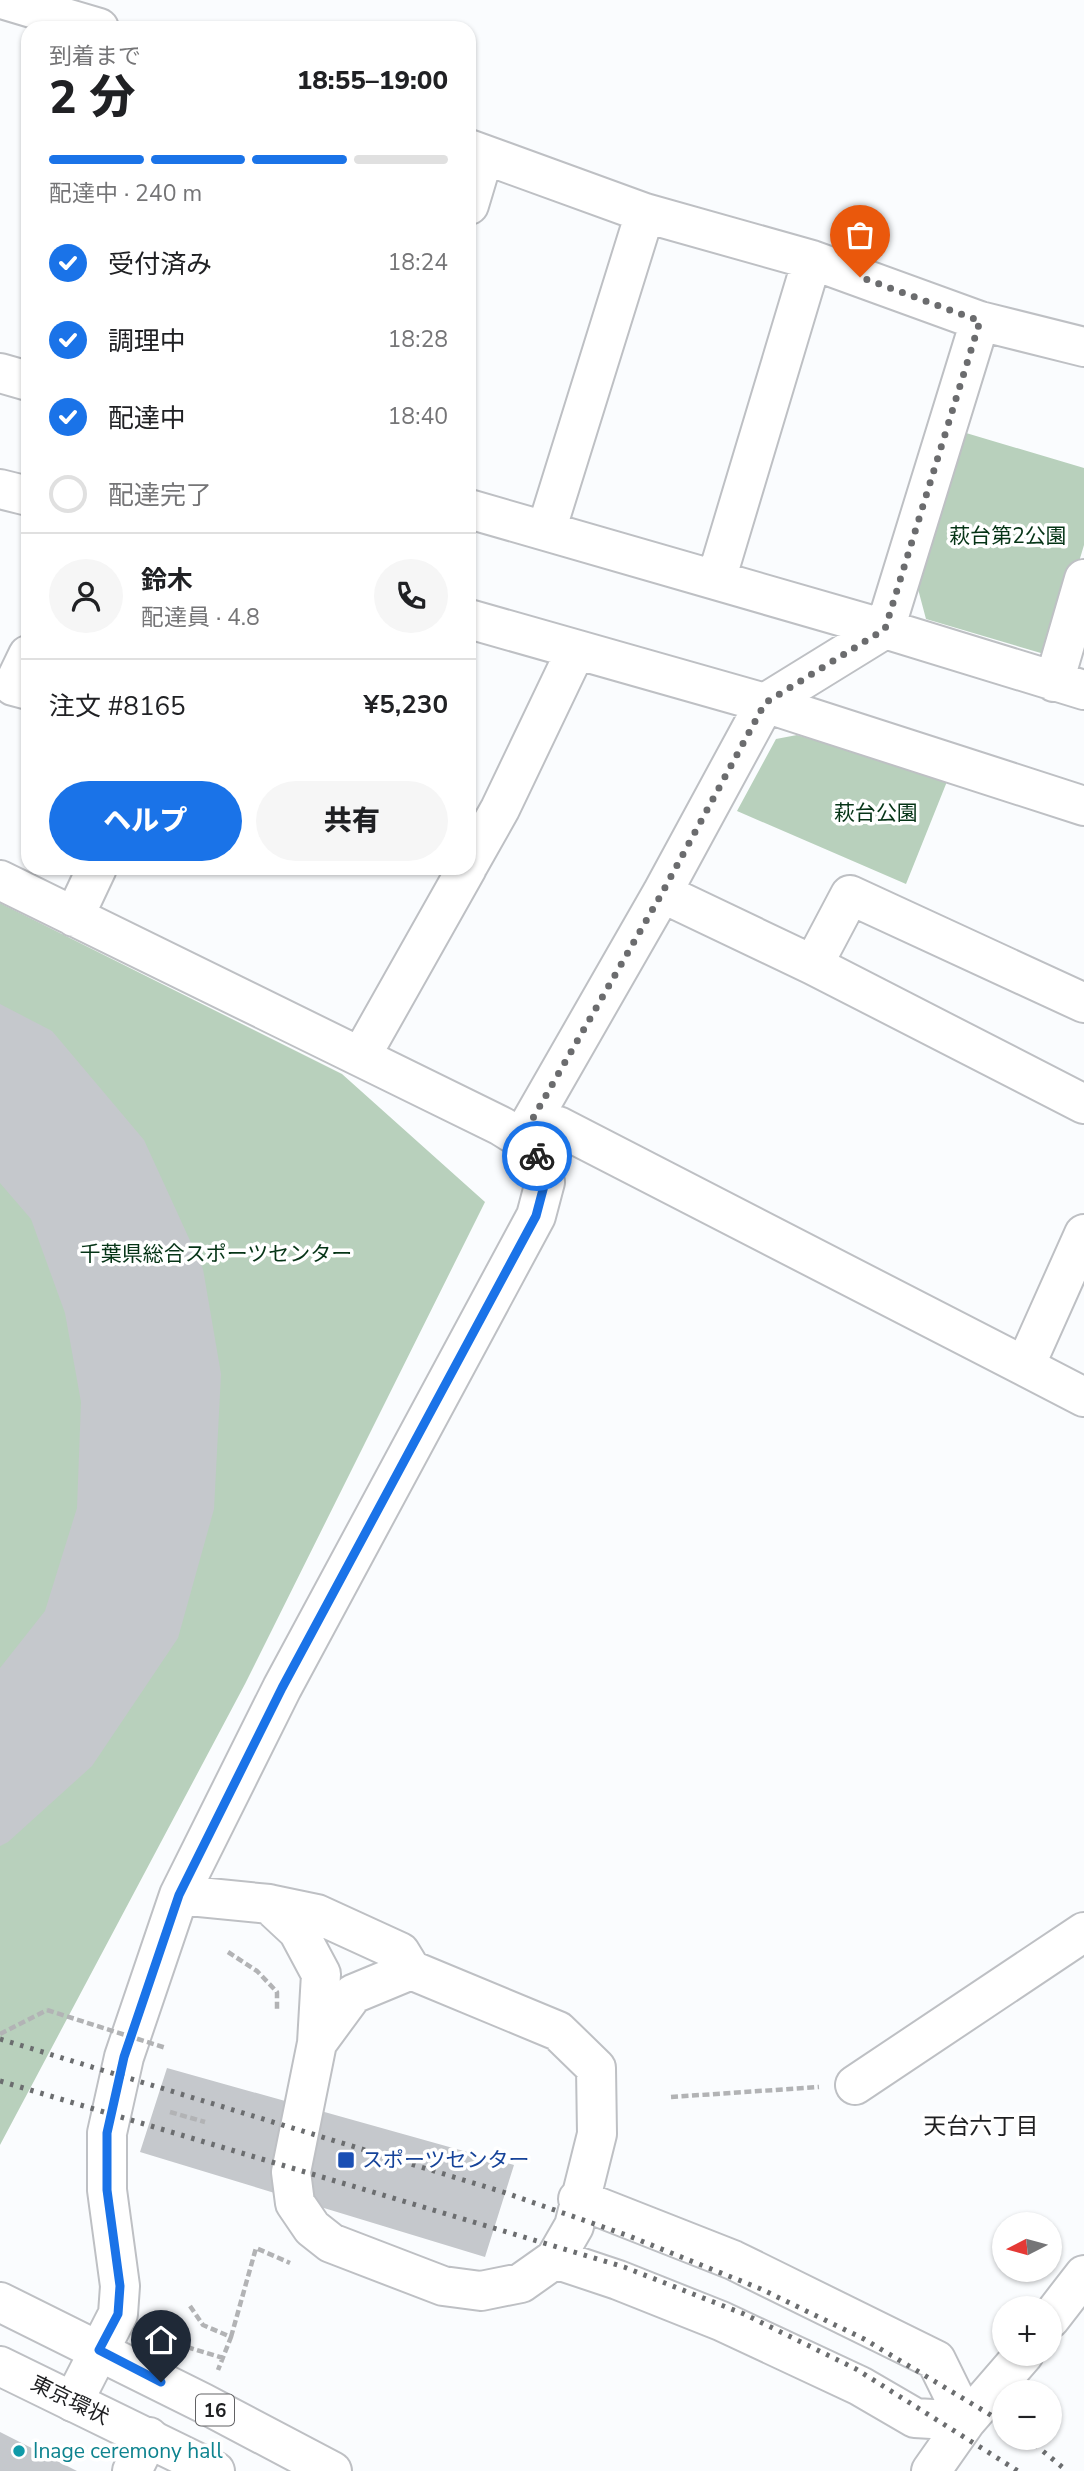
<!DOCTYPE html>
<html lang="ja">
<head>
<meta charset="utf-8">
<style>
  :root { --surface:#fff; --page:#f6f6f6; --text:#202124; --muted:#757577; --line:#e0e0e0; --accent:#1a73e8 }
  body { margin:0; font-family:"Nunito Sans","Noto Sans JP",sans-serif; background:var(--page); color:var(--text); height:100vh; display:flex; flex-direction:column; font-size:26px; white-space:nowrap }
  * { box-sizing:border-box; margin:0 }
  p { font-size:23px; color:var(--muted) }
  .icon { flex:none; width:38px; height:38px; fill:none; stroke:currentColor; stroke-width:2; stroke-linecap:round; stroke-linejoin:round }
  .map { position:relative; flex:1; overflow:hidden }
  .panel { position:absolute; left:21px; top:21px; width:455px; height:854px; display:flex; flex-direction:column; background:var(--surface); border-radius:21px; box-shadow:0 2px 5px #0004 }
  .panel>* { flex:none }
  .needle { width:46px; rotate:264deg }
  .controls { position:absolute; left:992px; top:2212px; display:grid; gap:14px }
  .controls a { display:grid; place-items:center; width:70px; height:70px; border-radius:50%; background:var(--surface); box-shadow:0 2px 5px #0004; font-size:35px }
  .pin { position:absolute; display:grid; place-items:center; width:60px; height:60px; color:#fff; margin:-72px -30px; border-radius:50% 50% 50% 0; rotate:-45deg; box-shadow:0 0 7px #0007 }
  .pin .icon { rotate:45deg }
  .courier { position:absolute; display:grid; place-items:center; width:70px; height:70px; margin:-35px; border:5px solid #1a73e8; border-radius:50%; background:#fff; color:#222; box-shadow:0 2px 9px #0007 }
  .headline em { font-style:normal; font-weight:800 }
  .headline div { display:flex; flex-direction:column-reverse }
  .headline { display:flex; align-items:center; justify-content:space-between; height:119px; padding:0 28px }
  h1 { font-size:46px; font-weight:800; line-height:52px }
  .bar { display:grid; grid-template-columns:repeat(4,1fr); gap:10px 7px; align-content:center; height:84px; padding:0 28px }
  .bar i { height:9px; border-radius:5px; background:var(--line) }
  .bar .current { background:var(--accent) }
  .bar p { grid-column:span 4 }
  .line { display:flex; align-items:center; gap:18px; padding:0 28px; border-top:2px solid var(--line) }
  .line div { flex:1 }
  .round { display:grid; place-items:center; flex:none; width:74px; height:74px; border-radius:37px; background:var(--page) }
  ol { padding:0 28px; list-style:none }
  li { display:flex; align-items:center; gap:21px; height:77px }
  li p { margin-inline-start:auto }
  li .icon { padding:7px; border-radius:50%; background:var(--accent); color:#fff; stroke-width:4 }
  li:last-child { color:var(--muted) }
  li i { width:38px; height:38px; border:4px solid var(--line); border-radius:50% }
  .action { display:flex; gap:14px; margin-top:auto; padding:14px 28px }
  .action a { flex:1; height:80px; border-radius:42px; background:var(--accent); color:#fff; font-size:28px; font-weight:800; line-height:80px; text-align:center }
  .action a+a { background:var(--page); color:var(--text) }
  .map>svg:first-child { display:block }
</style>
</head>
<body>
<div class="map">
<svg width="1084" height="2471" viewBox="0 0 1084 2471">
  <rect width="100%" height="100%" fill="#fafcfe"/>
  <path fill="#b8d0bc" d="M956 430 1084 468V545L1051 656 926 619 918 589Z
    M797 735 948 779 906 884 737 811 776 739Z
    M0 903 342 1074 485 1202 245 1684 0 2145Z"/>
  <path fill="#c5c8cc" d="M0 1004 52 1031 144 1140 203 1269 221 1374 214 1509 178 1638 92 1766 8 1842 0 1846V1668L45 1611 77 1508 81 1402 65 1313 31 1219 0 1183Z
    M167 2068 514 2165 485 2257 140 2152Z
    M0 2432 77 2471H0Z"/>
  <g fill="none" stroke-linecap="round" stroke-linejoin="round">
    <defs>
      <path id="minor" d="M5 0 99 28
        M469 149 645 213 812 260 980 321 1084 347
        M469 205 484 155
        M980 321 885 629 765 703 662 893 521 1139 558 1126 1084 1397
        M0 373 28 381
        M0 489 28 496
        M469 509 885 629 1084 690
        M546 531 645 213
        M716 580 812 260
        M469 619 765 703 1084 806
        M28 655 13 686 28 690
        M1054 682 1084 579
        M469 864 500 809 576 650
        M0 880 501 1126 535 1147 545 1182 536 1216 282 1688 179 1895 124 2057 107 2133V2190L120 2286 118 2314 73 2402
        M662 893 813 965 1084 1104
        M74 917 97 868
        M813 965 850 895 1084 1003
        M361 1056 467 868
        M1025 1366 1084 1234
        M179 1895 269 1904
        M317 2043 353 1994 411 1970 558 2031 596 2068 597 2134 574 2226 555 2259 521 2283 481 2291 443 2286 331 2243 312 2228 295 2203 291 2172 317 2043 321 1974 298 1931 269 1904 317 1914 400 1952 411 1970
        M855 2085 1084 1932
        M578 2199 733 2260 936 2360 966 2421
        M555 2259 618 2280 721 2321 860 2386 915 2418 966 2421
        M1050 2319 1084 2275
        M132 2471 149 2437
        M931 2471 966 2421 1024 2354"/>
      <path id="highway" d="M0 2302 203 2403 332 2471
        M0 2366 215 2471"/>
    </defs>
    <use href="#minor" stroke="#bec0c4" stroke-width="42"/>
    <use href="#highway" stroke="#bec0c4" stroke-width="42"/>
    <path stroke="#b2b3b5" stroke-width="4.5" stroke-dasharray="7 3.5" stroke-linecap="butt" d="M228 1952 257 1971 277 1992V2012
      M0 2034 47 2010
      M671 2097 819 2087
      M170 2112 205 2122
      M190 2306 203 2325 231 2337 218 2370
      M231 2337 256 2248 290 2263
      M187 2347 223 2358"/>
    <use href="#minor" stroke="#fff" stroke-width="38"/>
    <use href="#highway" stroke="#fff" stroke-width="38"/>
    <path stroke="#6b6d6f" stroke-width="5" stroke-dasharray="3.5 7" stroke-linecap="butt" d="M0 2039 503 2192 629 2236 761 2289 864 2339 1004 2423
      M0 2081 624 2267 744 2314 856 2369 1018 2471
      M1027 2438 1067 2471"/>
    <path stroke="#b2b3b5" stroke-width="4.5" stroke-dasharray="7 3.5" stroke-linecap="butt" d="M47 2010 166 2048"/>
  </g>
  <g fill="none" stroke-linecap="round" stroke-linejoin="round">
    <path stroke="#6b6c6e" stroke-width="7" stroke-dasharray="0 12.6" d="M537 1156 535 1147 521 1139 662 893 765 703 885 629 980 321 860 277"/>
    <path stroke="#1a73e8" stroke-width="9" d="M161 2382 99 2350 118 2314 120 2286 107 2190V2133L124 2057 179 1895 282 1688 536 1216 545 1182 537 1156"/>
  </g>
  <rect fill="#1a4fb4" stroke="#fff" stroke-width="2.5" x="337" y="2151" width="18" height="18" rx="3.5"/>
  <circle fill="#0f9aa8" stroke="#fff" stroke-width="2.5" cx="19" cy="2451" r="7"/>
  <g text-anchor="middle" stroke-width="7" stroke-linejoin="round" paint-order="stroke">
    <rect fill="#fff" stroke="#626264" stroke-width="2" x="196" y="2394.5" width="38" height="31" rx="5"/>
    <g font-size="19" font-weight="bold" fill="#1e1f21">
      <text x="215" y="2417">16</text>
    </g>
    <g font-size="21" fill="#053416" stroke="#fff">
      <text x="1008" y="543">萩台第2公園</text>
      <text x="876" y="820">萩台公園</text>
      <text x="216" y="1261">千葉県総合スポーツセンター</text>
    </g>
    <g font-size="21" fill="#164399" stroke="#fff" text-anchor="start">
      <text x="362" y="2167">スポーツセンター</text>
    </g>
    <g font-size="21" fill="#1e1f21" stroke="#fff">
      <text transform="translate(70 2400) rotate(26)" y="7">東京環状</text>
    </g>
    <g font-size="21" fill="#0d838f" stroke="#fff" text-anchor="start">
      <text x="33" y="2458">Inage ceremony hall</text>
    </g>
    <g font-size="23" fill="#1e1f21" stroke="#fff">
      <text x="981" y="2134">天台六丁目</text>
    </g>
  </g>
</svg>
<div class="controls">
<a><svg class="needle" viewBox="-14 -14 28 28"><path d="M0-13l5 13h-10z" fill="#e53935"/><path d="M0 13l5-13h-10z" fill="#757577"/></svg></a>
<a>+</a>
<a>−</a>
</div>
<div class="pin" style="left:860px;top:277px;background:#ea580c"><svg class="icon" aria-label="bag" viewBox="0 0 24 24"><path d="M5 8h14l-1 12H6zM9 8a3 3 0 0 1 6 0"/></svg></div>
<div class="pin" style="left:161px;top:2382px;background:#1f2937"><svg class="icon" aria-label="home" viewBox="0 0 24 24"><path d="M3 11l9-7 9 7M6 9v11h12V9"/></svg></div>
<div class="courier" style="left:537px;top:1156px"><svg class="icon" aria-label="bike" viewBox="0 0 24 24"><circle cx="6" cy="16" r="4"/><circle cx="18" cy="16" r="4"/><path d="M6 16l4-8h5l3 8M10 8l3 8H6M13 5h3"/></svg></div>
<section class="panel">
<div class="headline"><div><h1>2 分</h1><p>到着まで</p></div><em>18:55–19:00</em></div>
<div class="bar"><i class="current"></i><i class="current"></i><i class="current"></i><i></i><p>配達中 · 240 m</p></div>
<ol>
<li><svg class="icon" aria-label="check" viewBox="0 0 24 24"><path d="M5 12l5 5 9-10"/></svg>受付済み<p>18:24</p></li>
<li><svg class="icon" aria-label="check" viewBox="0 0 24 24"><path d="M5 12l5 5 9-10"/></svg>調理中<p>18:28</p></li>
<li><svg class="icon" aria-label="check" viewBox="0 0 24 24"><path d="M5 12l5 5 9-10"/></svg>配達中<p>18:40</p></li>
<li><i></i>配達完了</li>
</ol>
<div class="line" style="height:126px"><a class="round"><svg class="icon" aria-label="person" viewBox="0 0 24 24"><circle cx="12" cy="8" r="4"/><path d="M4 21q1-7 8-7t8 7"/></svg></a><div><b>鈴木</b><p>配達員 · 4.8</p></div><a class="round"><svg class="icon" aria-label="phone" viewBox="0 0 24 24"><path d="M5 4h4l2 5-3 2q2 4 5 5l2-3 5 2v4C11 20 4 13 5 4z"/></svg></a></div>
<div class="line" style="height:91px"><div>注文 #8165</div><b>¥5,230</b></div>
<div class="action"><a>ヘルプ</a><a>共有</a></div>
</section>
</div>
</body>
</html>
